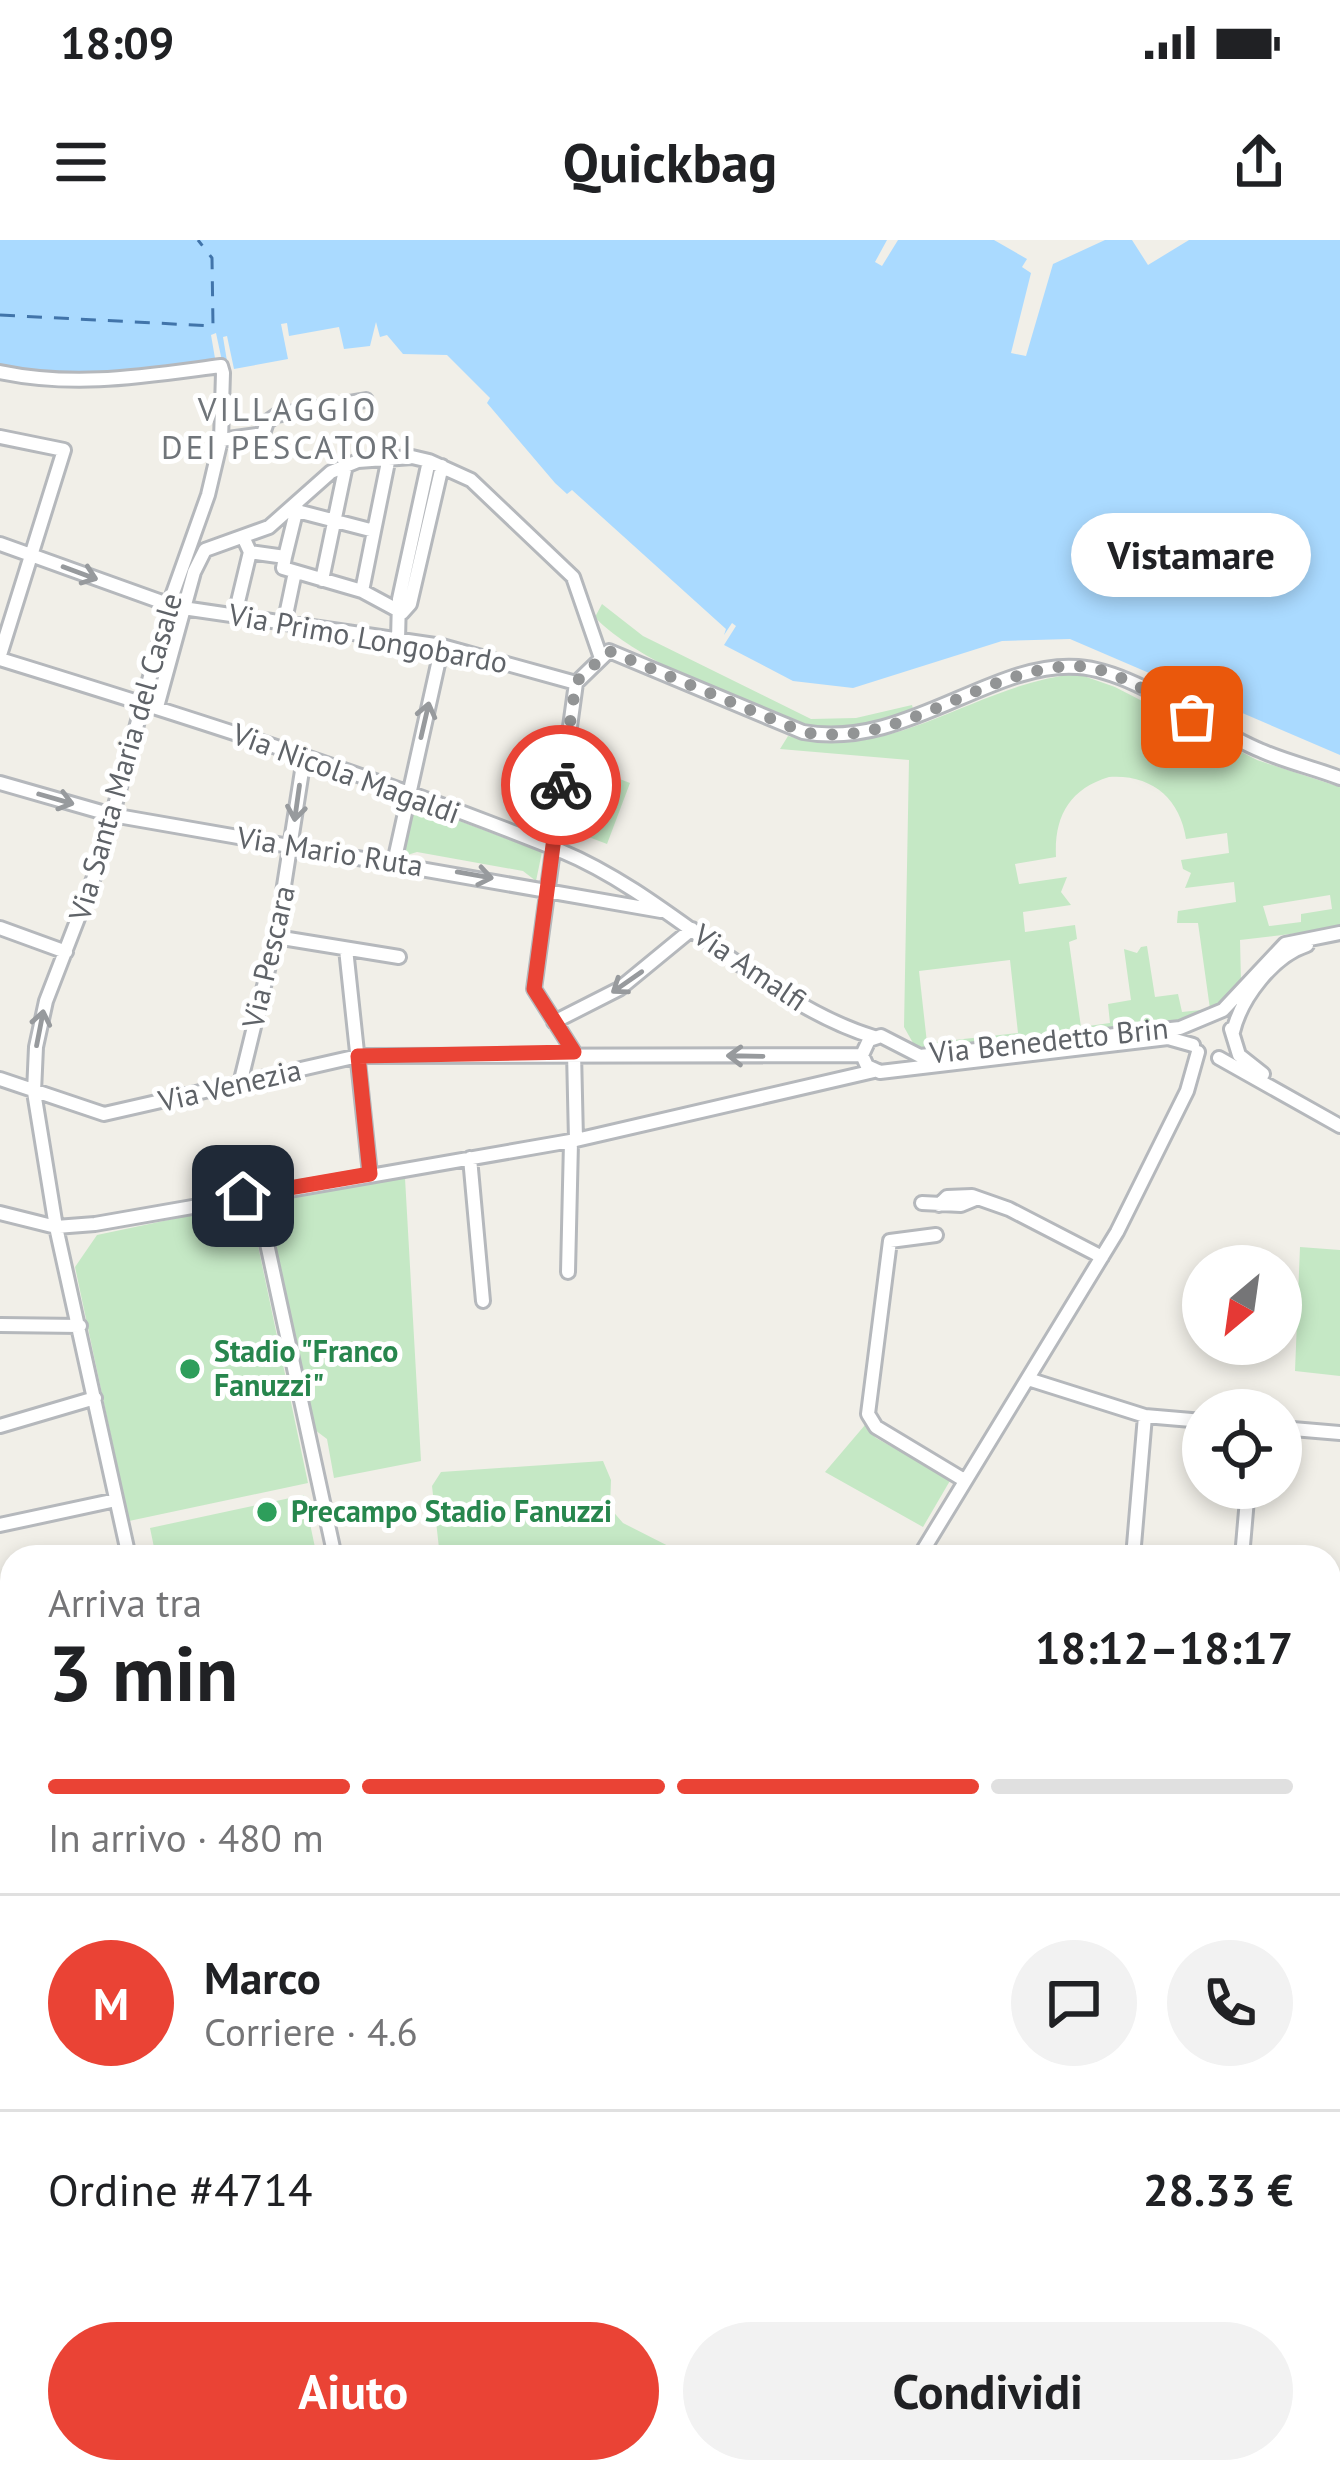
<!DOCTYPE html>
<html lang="it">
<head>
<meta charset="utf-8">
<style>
  :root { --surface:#fff; --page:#f2f2f2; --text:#202124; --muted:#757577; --line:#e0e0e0; --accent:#ea4335 }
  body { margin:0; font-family:"PT Sans",sans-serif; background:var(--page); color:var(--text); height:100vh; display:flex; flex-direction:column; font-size:45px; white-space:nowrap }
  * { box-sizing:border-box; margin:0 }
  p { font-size:39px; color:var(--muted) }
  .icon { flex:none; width:66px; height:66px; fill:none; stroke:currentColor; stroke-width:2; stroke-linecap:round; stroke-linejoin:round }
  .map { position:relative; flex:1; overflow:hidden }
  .side { position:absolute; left:0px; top:1305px; width:1341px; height:939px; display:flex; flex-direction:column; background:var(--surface); border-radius:36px 36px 0 0; box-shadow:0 6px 18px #0003 }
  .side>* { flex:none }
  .needle { width:78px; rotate:209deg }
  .fabs { position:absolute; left:1182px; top:1005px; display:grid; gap:24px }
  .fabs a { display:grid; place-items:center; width:120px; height:120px; border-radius:50%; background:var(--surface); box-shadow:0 6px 18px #0003; font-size:60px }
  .pin { position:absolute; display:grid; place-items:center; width:102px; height:102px; color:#fff; margin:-51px; border-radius:24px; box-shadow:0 6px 18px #0006 }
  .courier { position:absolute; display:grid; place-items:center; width:120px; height:120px; margin:-60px; border:9px solid #ea4335; border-radius:50%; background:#fff; color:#222; box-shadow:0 3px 15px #0007 }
  .bubble { position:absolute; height:84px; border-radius:42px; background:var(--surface); box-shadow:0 6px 18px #0003; font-size:39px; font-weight:600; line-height:84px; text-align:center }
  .head em { font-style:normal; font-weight:600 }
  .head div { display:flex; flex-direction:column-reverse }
  .head { display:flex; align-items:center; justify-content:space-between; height:204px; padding:0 48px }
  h1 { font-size:78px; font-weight:600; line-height:90px }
  .bar { display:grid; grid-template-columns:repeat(4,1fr); gap:18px 12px; align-content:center; height:144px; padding:0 48px }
  .bar i { height:15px; border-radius:9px; background:var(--line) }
  .bar .selected { background:var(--accent) }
  .bar p { grid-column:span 4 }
  .line { display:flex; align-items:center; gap:30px; padding:0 48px; border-top:3px solid var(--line) }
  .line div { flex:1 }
  .round { display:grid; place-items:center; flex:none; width:126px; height:126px; border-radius:63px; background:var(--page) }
  .action { display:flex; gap:24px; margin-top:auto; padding:24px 48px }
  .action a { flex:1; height:138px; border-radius:72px; background:var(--accent); color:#fff; font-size:48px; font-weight:600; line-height:138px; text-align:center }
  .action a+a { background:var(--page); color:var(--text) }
  .status { display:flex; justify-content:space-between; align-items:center; height:84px; padding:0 60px; background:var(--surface); direction:ltr }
  .status svg { height:33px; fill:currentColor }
  header { display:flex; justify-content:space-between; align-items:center; height:156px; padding:0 48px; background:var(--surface); font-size:54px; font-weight:600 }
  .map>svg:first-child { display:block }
</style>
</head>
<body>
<div class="status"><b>18:09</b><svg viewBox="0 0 49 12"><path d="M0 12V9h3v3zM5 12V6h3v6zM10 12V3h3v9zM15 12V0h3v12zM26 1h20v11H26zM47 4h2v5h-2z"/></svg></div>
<header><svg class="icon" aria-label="menu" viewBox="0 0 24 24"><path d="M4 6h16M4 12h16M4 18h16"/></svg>Quickbag<svg class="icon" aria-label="share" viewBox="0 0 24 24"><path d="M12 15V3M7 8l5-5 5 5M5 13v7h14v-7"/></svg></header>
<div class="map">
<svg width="1340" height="2242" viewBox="0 0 1340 2242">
  <rect width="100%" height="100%" fill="#f1efe8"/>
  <path fill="#c5e8c5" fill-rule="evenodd" d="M602 364 643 396 811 479 856 478 912 465 913 469C888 478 859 490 831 489 779 485 629 417 595 377Z
    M1078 434 1115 447 1257 520 1340 547V688L1240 700 1241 741 1219 768 1187 779 917 810 904 787 909 520 780 509 788 496C891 526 977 442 1078 434ZM1109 537C1151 534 1180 558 1186 599L1227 593 1229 613 1181 620 1183 629 1191 633 1185 648 1234 642 1236 662 1178 671 1177 683H1198L1210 769 1182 772 1178 754 1155 757 1147 706 1141 707 1137 713 1124 709 1131 760 1108 764 1110 783 1081 787 1069 702 1077 699 1075 685 1025 692 1023 672 1071 665 1061 652 1067 637 1019 644 1015 624 1056 617C1054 577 1069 549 1109 537ZM1330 655 1332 669 1301 674V682L1269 686 1263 666ZM1010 720 1018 793 927 803 919 731Z
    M596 530 630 543 607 604 573 591Z
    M412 563 542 612 536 641 523 631 417 612 404 616Z
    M405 938 421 1221 334 1238 327 1199 311 1187 267 959Z
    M249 963 308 1243 129 1281 75 1027 97 995Z
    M1300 1007 1340 1010V1136L1295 1131Z
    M865 1185 876 1198 951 1239 923 1287 825 1232Z
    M603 1221 611 1240 610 1268 623 1283 690 1317H440L432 1246 441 1232Z
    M304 1255 317 1317H156L150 1288Z
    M12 1494V1678L0 1680V1496Z
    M12 1760V2201L0 2219V1762Z
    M255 2232H429L393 2242H254Z"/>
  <path fill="#aadaff" d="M0 0H887L875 22 882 26 898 0H994L1027 19 1022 27 1031 33 1011 113 1026 116 1053 24 1105 0H1132L1148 25 1189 0H1340V515L1070 399 1002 401 853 448 793 441 724 405 736 386 732 383 724 395 726 389 572 250 567 254 555 243 487 163 490 158 447 115 403 114 387 95 380 97 376 82 370 106 344 109 339 87 289 96 287 83 281 84 288 119 234 129 227 96 223 97 227 121H222L216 93 211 95 216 124 71 140 0 130Z"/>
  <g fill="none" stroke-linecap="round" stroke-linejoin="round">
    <path stroke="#4174aa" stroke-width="3" stroke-dasharray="15 12" stroke-linecap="butt" d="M0 75 213 86 212 18 198 0"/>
    <path stroke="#d4d3d0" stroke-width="27" d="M7 1718 12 1719"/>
    <path stroke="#d4d3d0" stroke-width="69" d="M0 1719 12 1717"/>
    <defs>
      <path id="minor" d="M0 132C77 148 144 136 221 126L223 133 221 200 208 255 172 356 99 624 46 761 36 807 34 852 56 987 129 1317
        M0 197 64 210 0 415
        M221 200 263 194 267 182 277 175 366 160
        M297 271 374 291 389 217
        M244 299 250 312 285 317 297 268
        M0 304 159 361
        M285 317 283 328 362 351 401 372
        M322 340 346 225
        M362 351 374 291
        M237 366 250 312
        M183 368 442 406 576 443
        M402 373 410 364 442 226
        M286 375 295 332
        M398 400 399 359 429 221
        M0 419C188 477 378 537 561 611 670 656 764 764 874 797
        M157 467 194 332 205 310 269 287 331 232 358 221 412 217 429 221 471 240 573 337 601 418
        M0 543 112 575 661 671
        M393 627 442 406
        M0 688 66 712
        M276 697 399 717
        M346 709 370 934
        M554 782 619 749 692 689
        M1231 789 1239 815 1263 834
        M1233 792C1241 758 1273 716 1307 705
        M1193 805 1168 798 880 832 867 826 862 815 869 800 881 796 920 816 1180 788 1223 770 1285 704 1340 693
        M574 812 534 749 576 443 609 411 803 492C903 511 993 420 1078 427 1136 431 1207 489 1262 511 1287 522 1314 528 1340 538
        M574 812 576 900
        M1219 818 1340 886
        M0 839 104 874 358 816 862 815
        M240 844 276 697 304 518
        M470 918 483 1061
        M256 953 335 1317
        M922 963 961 965 978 958
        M939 965 947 957 972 956 1009 969 1102 1017
        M0 973 56 987 95 984 576 900 874 831
        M936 995 890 1001 868 1174 876 1187 964 1240
        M568 1032 571 902
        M0 1085 80 1086
        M1028 1139 1145 1176 1203 1181
        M0 1186 95 1158
        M1281 1188 1340 1193
        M0 1285 116 1260
        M919 1317 1117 992 1187 851 1198 812
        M1133 1317 1145 1176
        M1242 1317 1248 1248
        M1329 1430 1340 1433
        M1329 1519 1340 1522
        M523 2232 533 2242
        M27 2242 31 2232
        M437 2242 474 2232
        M554 2242V2232"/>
    </defs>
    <use href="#minor" stroke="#b5b8bc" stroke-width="18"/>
    <use href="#minor" stroke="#fff" stroke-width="12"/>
    <defs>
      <path id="minor-bridge" d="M159 361 183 368"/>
    </defs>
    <use href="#minor-bridge" stroke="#b5b8bc" stroke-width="18" stroke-linecap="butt"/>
    <use href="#minor-bridge" stroke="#fff" stroke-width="12"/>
  </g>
  <defs><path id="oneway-shaft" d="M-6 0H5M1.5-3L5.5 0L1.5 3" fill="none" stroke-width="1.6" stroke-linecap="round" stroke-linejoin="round" transform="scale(3)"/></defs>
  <g stroke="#979a9d">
    <use href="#oneway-shaft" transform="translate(80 333) rotate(20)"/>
    <use href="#oneway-shaft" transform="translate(425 480) rotate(-77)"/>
    <use href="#oneway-shaft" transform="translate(56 559) rotate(16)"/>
    <use href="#oneway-shaft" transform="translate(297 563) rotate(98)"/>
    <use href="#oneway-shaft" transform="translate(475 635) rotate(10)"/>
    <use href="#oneway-shaft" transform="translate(627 742) rotate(145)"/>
    <use href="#oneway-shaft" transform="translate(40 788) rotate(-79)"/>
    <use href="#oneway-shaft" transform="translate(745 816) rotate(-179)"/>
  </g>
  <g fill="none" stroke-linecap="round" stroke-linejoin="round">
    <path stroke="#929495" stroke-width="12" stroke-dasharray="0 21.6" d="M561 545 576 442 609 411 803 492C900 510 979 429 1073 426 1112 425 1159 459 1192 477"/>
    <path stroke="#ea4335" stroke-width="15" d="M243 956 370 934 358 816 574 812 534 749 561 545"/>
  </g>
  <g fill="#2e9e5b" stroke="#fff" stroke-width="4.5">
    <circle cx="190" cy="1129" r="12"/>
    <circle cx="267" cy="1272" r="12"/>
  </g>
  <g text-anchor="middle" stroke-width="10" stroke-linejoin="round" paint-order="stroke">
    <g font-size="30" fill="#5f6368" stroke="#fff">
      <text transform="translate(368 399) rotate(10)" y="10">Via Primo Longobardo</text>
      <text transform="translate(126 517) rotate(-74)" y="10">Via Santa Maria del Casale</text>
      <text transform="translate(346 534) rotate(20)" y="10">Via Nicola Magaldi</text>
      <text transform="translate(330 612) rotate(9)" y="10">Via Mario Ruta</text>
      <text transform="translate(269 717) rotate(-77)" y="10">Via Pescara</text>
      <text transform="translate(750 728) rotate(34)" y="10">Via Amalfi</text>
      <text transform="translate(1049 801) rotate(-6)" y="10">Via Benedetto Brin</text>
      <text transform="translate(230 846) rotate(-13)" y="10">Via Venezia</text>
    </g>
    <g font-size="30" font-weight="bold" fill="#27864d" stroke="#fff" text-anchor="start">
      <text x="214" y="1122">Stadio "Franco<tspan x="214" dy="34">Fanuzzi"</tspan></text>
      <text x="291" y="1282">Precampo Stadio Fanuzzi</text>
    </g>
    <g font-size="33" letter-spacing="3" fill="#70757a" stroke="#fff">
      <text x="288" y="181">VILLAGGIO<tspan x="288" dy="38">DEI PESCATORI</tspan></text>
    </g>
  </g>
</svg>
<div class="fabs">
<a><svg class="needle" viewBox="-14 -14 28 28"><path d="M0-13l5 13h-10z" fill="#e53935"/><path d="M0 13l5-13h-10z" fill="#757577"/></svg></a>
<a><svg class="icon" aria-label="locate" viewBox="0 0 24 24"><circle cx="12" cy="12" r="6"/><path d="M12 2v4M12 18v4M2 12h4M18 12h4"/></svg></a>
</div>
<div class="pin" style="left:1192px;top:477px;background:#ea580c"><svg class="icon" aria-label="bag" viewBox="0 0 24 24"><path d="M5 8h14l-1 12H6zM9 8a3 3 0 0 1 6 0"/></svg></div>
<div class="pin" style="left:243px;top:956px;background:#1f2937"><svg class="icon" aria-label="home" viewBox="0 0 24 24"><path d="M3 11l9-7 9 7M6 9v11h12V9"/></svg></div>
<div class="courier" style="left:561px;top:545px"><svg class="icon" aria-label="bike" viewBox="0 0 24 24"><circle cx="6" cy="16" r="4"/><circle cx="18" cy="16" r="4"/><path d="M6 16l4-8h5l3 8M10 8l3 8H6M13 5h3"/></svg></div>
<div class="bubble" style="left:1071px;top:273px;width:240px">Vistamare</div>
<section class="side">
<div class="head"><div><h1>3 min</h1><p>Arriva tra</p></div><em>18:12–18:17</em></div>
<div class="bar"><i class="selected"></i><i class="selected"></i><i class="selected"></i><i></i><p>In arrivo · 480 m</p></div>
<div class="line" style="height:216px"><b class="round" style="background:var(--accent);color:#fff">M</b><div><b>Marco</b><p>Corriere · 4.6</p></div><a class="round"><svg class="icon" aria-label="chat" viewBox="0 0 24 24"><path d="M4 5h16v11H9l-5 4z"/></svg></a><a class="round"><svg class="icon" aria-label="phone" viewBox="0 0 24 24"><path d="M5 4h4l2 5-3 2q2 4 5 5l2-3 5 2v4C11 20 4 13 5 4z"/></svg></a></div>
<div class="line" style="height:156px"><div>Ordine #4714</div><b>28.33 €</b></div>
<div class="action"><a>Aiuto</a><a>Condividi</a></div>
</section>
</div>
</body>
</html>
